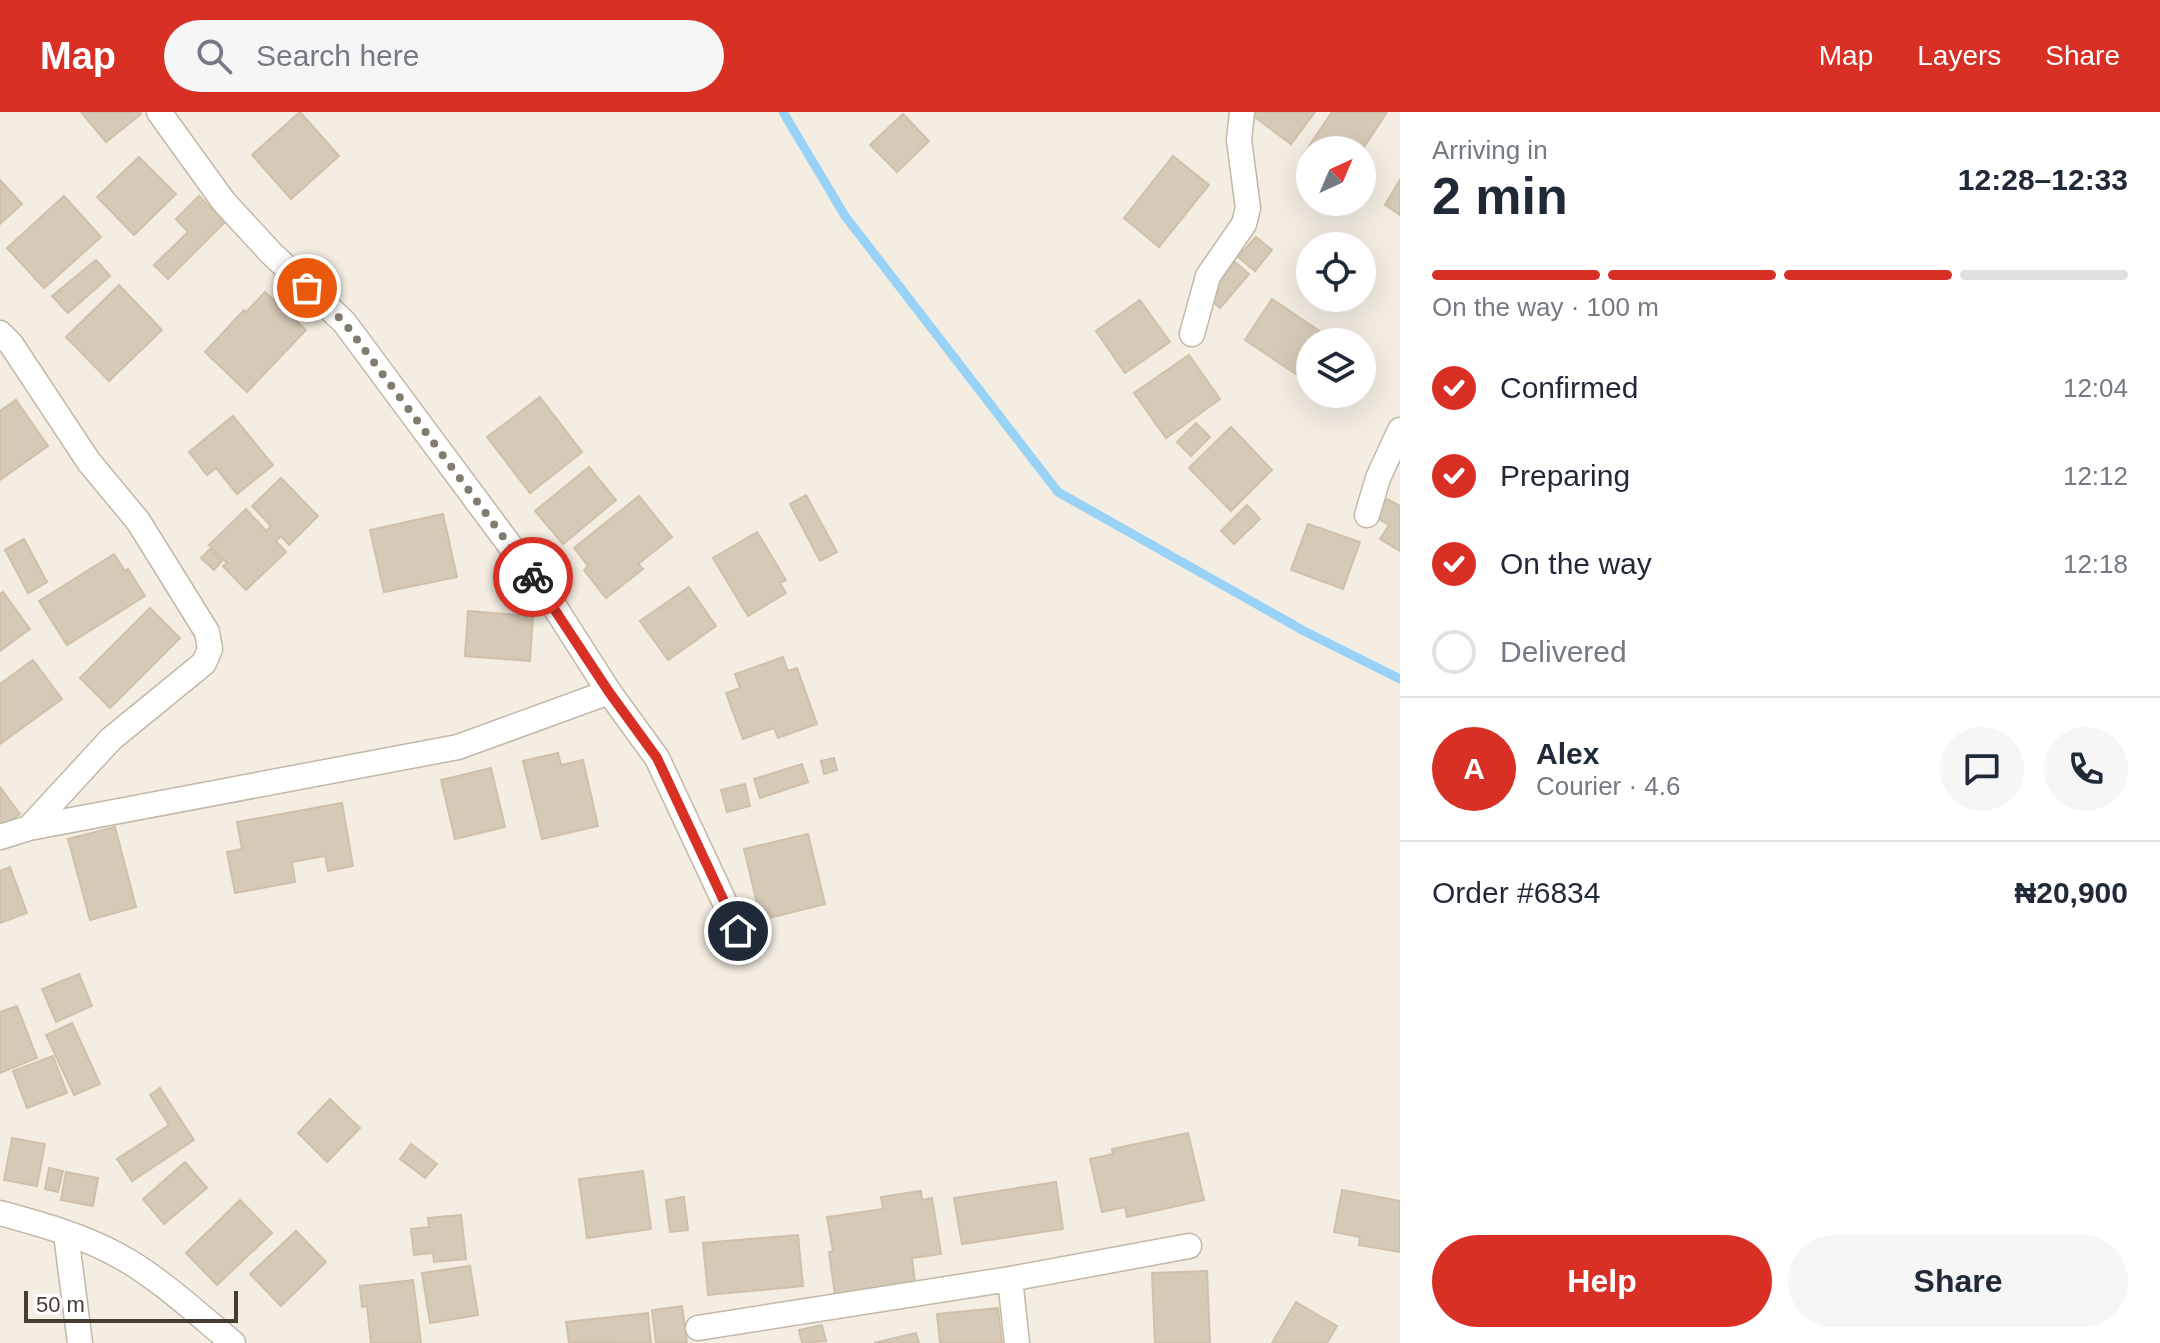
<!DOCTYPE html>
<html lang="en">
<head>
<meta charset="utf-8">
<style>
  :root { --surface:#fff; --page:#f6f6f7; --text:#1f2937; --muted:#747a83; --line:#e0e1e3; --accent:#d93025 }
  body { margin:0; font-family:Helvetica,sans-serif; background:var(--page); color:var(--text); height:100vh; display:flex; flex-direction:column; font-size:30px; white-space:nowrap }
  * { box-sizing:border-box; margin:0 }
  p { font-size:26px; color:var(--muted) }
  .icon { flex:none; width:44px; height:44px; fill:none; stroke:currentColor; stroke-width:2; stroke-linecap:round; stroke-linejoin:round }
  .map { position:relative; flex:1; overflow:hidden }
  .panel { display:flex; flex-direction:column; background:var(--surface); width:760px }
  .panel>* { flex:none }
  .needle { width:52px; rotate:44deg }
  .fabs { position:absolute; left:1296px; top:24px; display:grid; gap:16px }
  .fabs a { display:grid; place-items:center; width:80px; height:80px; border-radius:50%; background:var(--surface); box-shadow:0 8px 32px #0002; font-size:40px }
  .scale { position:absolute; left:24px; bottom:20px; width:214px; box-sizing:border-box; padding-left:8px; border:4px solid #453d32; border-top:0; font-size:22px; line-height:28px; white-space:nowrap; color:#453d32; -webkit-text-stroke:6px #fff; paint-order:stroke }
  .pin { position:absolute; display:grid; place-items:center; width:68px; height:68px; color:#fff; margin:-34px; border:4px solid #fff; border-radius:50%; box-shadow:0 2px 8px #0007 }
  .courier { position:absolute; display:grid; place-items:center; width:80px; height:80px; margin:-40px; border:6px solid #d93025; border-radius:50%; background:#fff; color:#222; box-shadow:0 2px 10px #0007 }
  .headline em { font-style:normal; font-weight:600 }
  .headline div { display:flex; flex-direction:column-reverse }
  .headline { display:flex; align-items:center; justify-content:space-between; height:136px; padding:0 32px }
  h1 { font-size:52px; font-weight:600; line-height:60px }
  .bar { display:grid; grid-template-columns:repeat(4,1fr); gap:12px 8px; align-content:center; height:96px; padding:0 32px }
  .bar i { height:10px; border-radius:6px; background:var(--line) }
  .bar .on { background:var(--accent) }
  .bar p { grid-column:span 4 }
  .line { display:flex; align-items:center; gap:20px; padding:0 32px; border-top:2px solid var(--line) }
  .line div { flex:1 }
  .round { display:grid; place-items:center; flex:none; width:84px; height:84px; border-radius:42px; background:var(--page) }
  ol { padding:0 32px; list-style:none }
  li { display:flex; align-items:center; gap:24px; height:88px }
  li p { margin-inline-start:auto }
  li .icon { padding:8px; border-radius:50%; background:var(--accent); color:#fff; stroke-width:4 }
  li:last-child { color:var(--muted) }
  li i { width:44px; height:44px; border:4px solid var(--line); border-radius:50% }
  .cta { display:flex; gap:16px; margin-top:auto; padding:16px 32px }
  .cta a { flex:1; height:92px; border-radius:48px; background:var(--accent); color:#fff; font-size:32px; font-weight:600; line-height:92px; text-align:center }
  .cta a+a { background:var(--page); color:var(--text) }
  header { display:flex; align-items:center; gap:48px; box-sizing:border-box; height:112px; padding:0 40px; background:var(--accent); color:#fff }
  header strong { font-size:38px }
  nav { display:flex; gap:44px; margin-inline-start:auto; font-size:28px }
  .search { width:560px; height:72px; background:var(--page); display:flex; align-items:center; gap:20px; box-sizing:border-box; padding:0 28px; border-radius:44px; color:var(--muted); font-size:30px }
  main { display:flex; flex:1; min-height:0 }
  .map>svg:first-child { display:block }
</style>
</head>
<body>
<header>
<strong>Map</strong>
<div class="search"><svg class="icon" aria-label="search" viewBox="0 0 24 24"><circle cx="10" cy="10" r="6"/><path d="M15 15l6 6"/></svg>Search here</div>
<nav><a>Map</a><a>Layers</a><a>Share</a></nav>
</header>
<main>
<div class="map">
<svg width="1400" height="1231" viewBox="0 0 1400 1231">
  <rect width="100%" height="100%" fill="#f3ede2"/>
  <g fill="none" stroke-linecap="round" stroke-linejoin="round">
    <path stroke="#98d2f6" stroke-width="9" d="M783 0 845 104 1058 380 1304 519 1400 567"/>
  </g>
  <path fill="#d5c9b7" stroke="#d1c0a9" stroke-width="2" d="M81 0H140L141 2 106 30Z
    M300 0 339 44 291 87 252 43Z
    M1254 0H1315L1291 32 1252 3Z
    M1332 0H1387L1362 38H1310V47L1303 43Z
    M903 2 929 29 897 60 870 33Z
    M1173 44 1209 73 1159 135 1124 106Z
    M139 45 176 82 134 123 97 85Z
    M0 68 22 92 0 112Z
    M1400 68V103L1385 93Z
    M64 84 101 125 44 176 7 136Z
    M199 84 225 110 168 167 154 153 188 120 176 107Z
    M1256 125 1272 138 1255 159 1238 145Z
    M96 148 110 164 68 201 52 184Z
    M1235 150 1249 162 1220 196 1206 184Z
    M119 173 162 218 109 269 66 225Z
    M265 180 306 218 247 280 205 240 244 198 246 200Z
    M1272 187 1336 230H1310L1309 271 1245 228Z
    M1140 188 1170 230 1125 261 1096 219Z
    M1189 243 1220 287 1166 326 1134 281Z
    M540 285 582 340 530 381 487 325Z
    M16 288 48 334 0 368V299Z
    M233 304 273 353 237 382 216 356 207 363 189 340Z
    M1196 311 1210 325 1191 344 1177 330Z
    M1231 315 1272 358 1231 399 1189 356Z
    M589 355 616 388 563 432 535 399Z
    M281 366 318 404 289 433 281 424 276 429 286 440 246 478 223 454 227 451 209 433 246 397 266 419 271 414 252 394Z
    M806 383 837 440 820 449 790 392Z
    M639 384 672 425 638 452 643 457 606 486 584 458 588 454 574 436Z
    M1387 387 1400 394V439L1380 427 1389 413 1376 405Z
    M1247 393 1260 407 1234 432 1221 419Z
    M443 402 457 465 384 480 370 418Z
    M1308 412 1360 430 1343 477 1291 458Z
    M757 420 786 468 780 471 786 481 748 504 713 446Z
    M24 427 47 470 28 481 5 438Z
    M210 437 222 449 214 458 201 446Z
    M114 442 125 459 128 457 145 484 67 533 39 489Z
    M689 475 716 514 668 548 640 509Z
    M3 480 30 517 0 539V482Z
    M150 496 180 526 110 596 80 566Z
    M468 499 533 504 530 549 465 544Z
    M783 545 788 559 797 556 817 612 778 626 774 616 743 627 726 581 740 576 735 562Z
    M33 548 62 587 0 632V572Z
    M558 641 561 653 583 648 598 714 542 727 523 649Z
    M834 646 837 658 824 662 821 649Z
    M802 652 808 670 760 686 754 667Z
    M491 656 505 715 455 727 441 668Z
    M745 672 750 694 727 700 721 678Z
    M0 675 20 702 3 714 0 710Z
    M342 691 353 754 328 759 325 744 292 750 295 770 235 781 227 740 242 737 237 710Z
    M115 715 136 795 90 808 68 727Z
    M808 722 825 792 761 808 744 737Z
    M10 755 27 801 0 811V759Z
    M79 862 92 894 56 910 42 877Z
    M17 894 37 946 0 961V900Z
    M72 911 100 972 74 983 46 923Z
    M53 944 67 981 27 996 13 959Z
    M160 976 194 1028 132 1069 117 1047 169 1013 150 983Z
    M330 987 360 1016 327 1050 298 1021Z
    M1188 1021 1204 1088 1127 1105 1125 1095 1102 1100 1090 1047 1113 1042 1112 1037Z
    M12 1026 45 1032 37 1074 4 1068Z
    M411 1032 437 1052 425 1066 400 1047Z
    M185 1050 207 1076 164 1112 143 1087Z
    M49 1056 63 1059 58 1080 45 1077Z
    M643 1059 651 1117 587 1126 579 1067Z
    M66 1060 98 1066 93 1094 61 1088Z
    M1056 1070 1063 1117 962 1132 954 1086Z
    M1342 1078 1400 1089V1140L1359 1133 1360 1125 1334 1120Z
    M921 1079 922 1088 932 1086 941 1142 912 1146 915 1170 835 1182 829 1140 833 1139 827 1105 883 1097 881 1085Z
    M684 1085 688 1118 670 1120 666 1088Z
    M240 1088 272 1121 217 1173 186 1141Z
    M461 1103 466 1147 434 1150 433 1141 414 1143 411 1117 429 1115 428 1106Z
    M296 1119 326 1150 281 1194 250 1162Z
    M798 1123 803 1174 708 1183 703 1131Z
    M470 1154 478 1203 430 1211 422 1161Z
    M1207 1159 1210 1231H1155L1152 1161Z
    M413 1168 421 1231H371L367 1194 362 1195 360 1174Z
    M1296 1190 1337 1214 1327 1231H1272Z
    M682 1194 687 1230 656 1231 652 1198Z
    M998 1196 1002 1231H940L937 1202Z
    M648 1201 651 1231 569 1230 566 1210Z
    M822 1213 826 1229 802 1231 799 1218Z
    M916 1221 919 1231H874Z"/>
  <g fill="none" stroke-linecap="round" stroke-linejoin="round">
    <defs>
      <path id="street" d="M159 0 224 90 271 141 344 210 549 486 609 580 657 646 738 819
        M0 221 11 232 89 350 138 409 207 520 210 537 204 551 111 627 29 716 0 725
        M1192 222 1208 164 1244 112 1248 96 1239 28 1242 0
        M1367 403 1378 366 1400 318
        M29 716 458 635 609 580
        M0 1101C41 1112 84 1124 121 1145 158 1165 200 1204 233 1231
        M66 1122 80 1231
        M1010 1167 1017 1231
        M698 1216 1010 1167 1189 1134"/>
    </defs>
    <use href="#street" stroke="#c2b8a7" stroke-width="27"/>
    <use href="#street" stroke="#fff" stroke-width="24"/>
  </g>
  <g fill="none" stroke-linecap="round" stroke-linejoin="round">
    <path stroke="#827b70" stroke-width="8" stroke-dasharray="0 14.4" d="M307 176 344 210 533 465"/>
    <path stroke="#d93025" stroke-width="10" d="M533 465 609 580 657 646 738 819"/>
  </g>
</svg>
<div class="fabs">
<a><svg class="needle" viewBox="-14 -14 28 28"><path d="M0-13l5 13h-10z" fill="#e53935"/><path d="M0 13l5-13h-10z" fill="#747a83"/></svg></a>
<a><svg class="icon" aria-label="locate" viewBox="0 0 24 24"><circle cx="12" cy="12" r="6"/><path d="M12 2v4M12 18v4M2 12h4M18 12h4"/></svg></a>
<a><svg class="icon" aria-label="layers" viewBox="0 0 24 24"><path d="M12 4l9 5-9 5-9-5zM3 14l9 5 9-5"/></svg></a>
</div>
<div class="scale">50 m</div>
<div class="pin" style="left:307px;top:176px;background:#ea580c"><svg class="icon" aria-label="bag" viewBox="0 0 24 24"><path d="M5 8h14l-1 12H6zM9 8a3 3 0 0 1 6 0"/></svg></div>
<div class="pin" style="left:738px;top:819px;background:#1f2937"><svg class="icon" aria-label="home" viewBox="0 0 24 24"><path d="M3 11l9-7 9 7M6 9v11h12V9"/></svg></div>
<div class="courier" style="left:533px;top:465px"><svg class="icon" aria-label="bike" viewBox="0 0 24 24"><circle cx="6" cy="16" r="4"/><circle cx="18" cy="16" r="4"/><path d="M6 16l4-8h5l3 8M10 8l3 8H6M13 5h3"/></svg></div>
</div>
<section class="panel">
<div class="headline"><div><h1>2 min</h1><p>Arriving in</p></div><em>12:28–12:33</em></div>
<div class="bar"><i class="on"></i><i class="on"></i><i class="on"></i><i></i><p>On the way · 100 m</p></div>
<ol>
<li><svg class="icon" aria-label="check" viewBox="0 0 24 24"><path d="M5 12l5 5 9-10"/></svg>Confirmed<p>12:04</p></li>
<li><svg class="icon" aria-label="check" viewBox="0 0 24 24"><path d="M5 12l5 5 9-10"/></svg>Preparing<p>12:12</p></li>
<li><svg class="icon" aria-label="check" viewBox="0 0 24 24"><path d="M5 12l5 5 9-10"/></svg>On the way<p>12:18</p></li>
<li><i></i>Delivered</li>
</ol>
<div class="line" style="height:144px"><b class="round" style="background:var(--accent);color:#fff">A</b><div><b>Alex</b><p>Courier · 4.6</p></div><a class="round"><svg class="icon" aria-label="chat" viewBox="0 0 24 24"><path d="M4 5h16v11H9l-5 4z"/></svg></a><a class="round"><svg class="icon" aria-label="phone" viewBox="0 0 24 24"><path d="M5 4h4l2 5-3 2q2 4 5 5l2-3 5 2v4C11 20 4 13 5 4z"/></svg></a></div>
<div class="line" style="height:104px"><div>Order #6834</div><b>₦20,900</b></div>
<div class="cta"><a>Help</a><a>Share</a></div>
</section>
</main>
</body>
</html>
